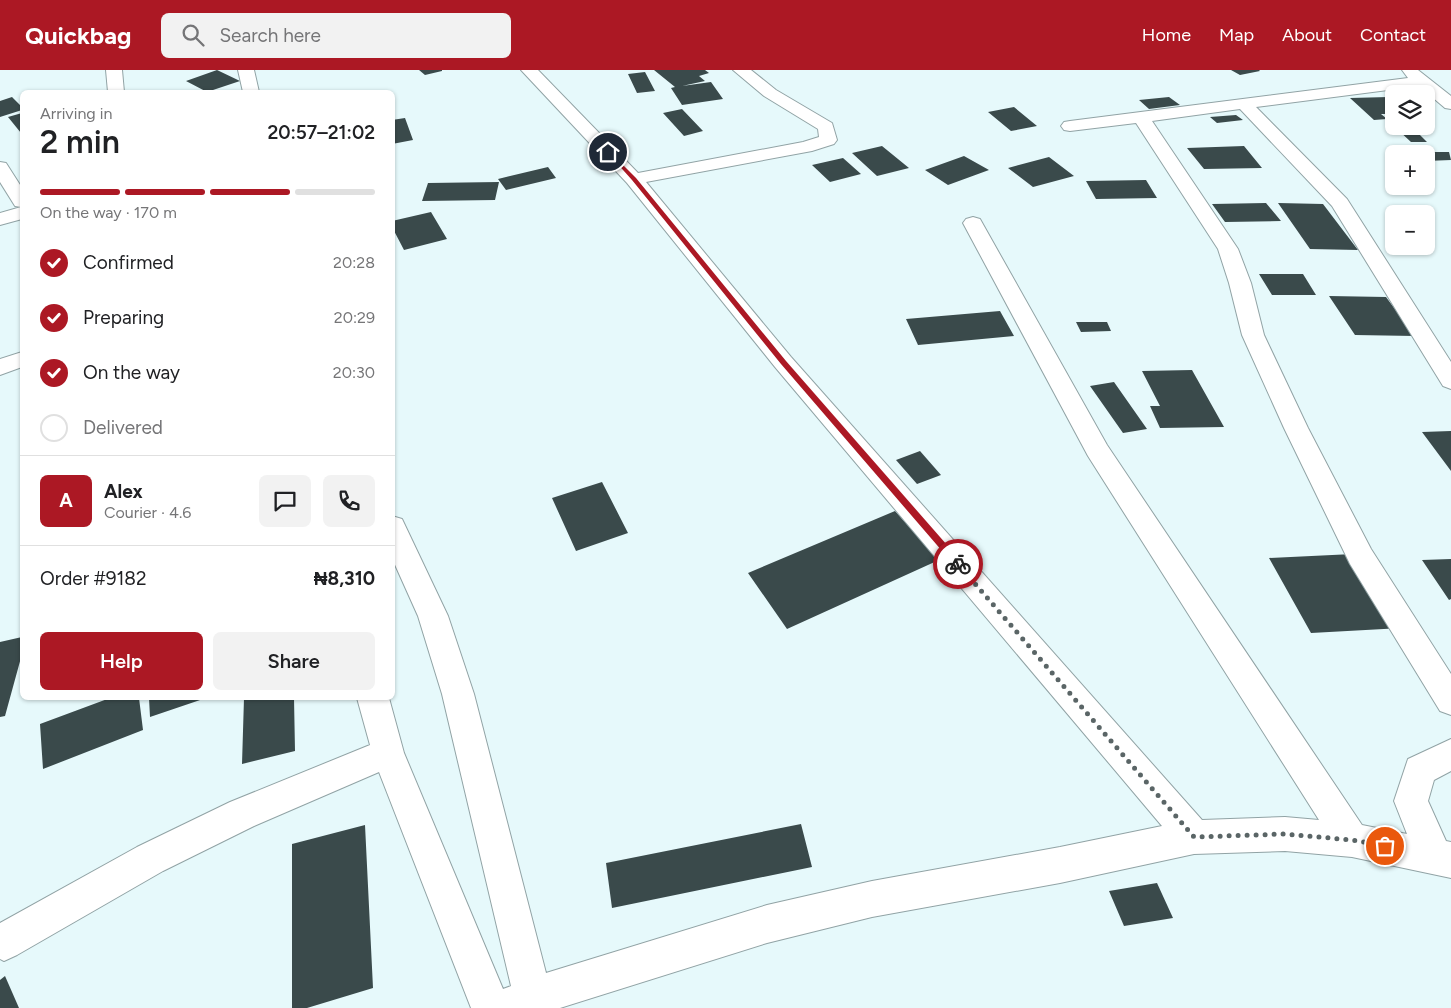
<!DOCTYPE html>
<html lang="en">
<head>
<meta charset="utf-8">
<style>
  :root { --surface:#fff; --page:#f2f2f2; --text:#202124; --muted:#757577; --line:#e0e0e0; --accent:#ac1824 }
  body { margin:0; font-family:Figtree,sans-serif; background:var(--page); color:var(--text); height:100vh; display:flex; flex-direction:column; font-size:19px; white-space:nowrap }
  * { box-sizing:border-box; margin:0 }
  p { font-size:16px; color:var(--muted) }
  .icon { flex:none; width:28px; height:28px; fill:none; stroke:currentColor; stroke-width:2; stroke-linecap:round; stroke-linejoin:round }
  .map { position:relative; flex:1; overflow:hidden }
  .side { position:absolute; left:20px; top:20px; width:375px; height:610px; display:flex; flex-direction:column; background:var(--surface); border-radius:8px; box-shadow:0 1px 4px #0004 }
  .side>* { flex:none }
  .fabs { position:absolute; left:1385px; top:15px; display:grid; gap:10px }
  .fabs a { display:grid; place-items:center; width:50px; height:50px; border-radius:8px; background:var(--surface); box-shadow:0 1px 4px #0004; font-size:25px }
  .pin { position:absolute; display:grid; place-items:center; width:42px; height:42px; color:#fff; margin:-21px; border:2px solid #fff; border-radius:50%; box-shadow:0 1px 5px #0007 }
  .courier { position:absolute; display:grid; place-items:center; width:50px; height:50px; margin:-25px; border:4px solid #ac1824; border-radius:50%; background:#fff; color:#222; box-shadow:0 1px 6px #0007 }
  .head em { font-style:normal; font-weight:600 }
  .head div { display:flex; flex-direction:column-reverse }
  .head { display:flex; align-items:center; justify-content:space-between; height:85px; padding:0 20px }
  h1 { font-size:32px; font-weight:600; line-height:38px }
  .bar { display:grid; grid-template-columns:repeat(4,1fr); gap:8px 5px; align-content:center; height:60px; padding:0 20px }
  .bar i { height:6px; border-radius:4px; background:var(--line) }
  .bar .on { background:var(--accent) }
  .bar p { grid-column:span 4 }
  .line { display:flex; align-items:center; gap:12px; padding:0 20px; border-top:1px solid var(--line) }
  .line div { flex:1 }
  .round { display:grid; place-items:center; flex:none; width:52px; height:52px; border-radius:8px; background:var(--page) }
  ol { padding:0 20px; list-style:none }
  li { display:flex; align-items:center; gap:15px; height:55px }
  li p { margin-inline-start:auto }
  li .icon { padding:5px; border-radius:50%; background:var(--accent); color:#fff; stroke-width:4 }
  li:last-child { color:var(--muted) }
  li i { width:28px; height:28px; border:2px solid var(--line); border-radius:50% }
  .cta { display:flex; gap:10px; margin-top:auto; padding:10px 20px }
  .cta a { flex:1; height:58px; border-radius:8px; background:var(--accent); color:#fff; font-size:20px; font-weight:600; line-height:58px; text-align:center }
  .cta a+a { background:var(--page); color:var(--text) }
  header { display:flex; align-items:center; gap:30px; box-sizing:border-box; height:70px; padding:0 25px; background:var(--accent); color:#fff }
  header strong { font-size:24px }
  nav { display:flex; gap:28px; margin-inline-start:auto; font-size:18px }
  .search { width:350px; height:45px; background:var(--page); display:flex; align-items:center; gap:12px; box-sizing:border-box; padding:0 18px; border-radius:8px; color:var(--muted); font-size:19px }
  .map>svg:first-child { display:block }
</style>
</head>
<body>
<header>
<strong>Quickbag</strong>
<div class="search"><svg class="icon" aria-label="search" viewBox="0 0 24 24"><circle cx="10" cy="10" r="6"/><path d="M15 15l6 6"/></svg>Search here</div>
<nav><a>Home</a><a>Map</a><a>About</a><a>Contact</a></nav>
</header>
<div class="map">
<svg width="1451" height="938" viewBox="0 0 1451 938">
  <rect width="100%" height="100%" fill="#e6f9fb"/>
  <path fill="#3a4a4b" d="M217 0 240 11 207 22 186 11Z
    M419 0H442V1L425 5Z
    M654 0H705L709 3 699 6 705 11 682 16 711 12 723 29 682 35 671 18 675 17Z
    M1231 0H1259L1260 1 1240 5Z
    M645 2 655 21 637 23 628 4Z
    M12 27 22 37V40L0 47V31Z
    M1169 27 1180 35 1149 39 1139 30Z
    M1389 27 1394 31V44H1381L1387 49 1374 50 1350 28Z
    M1014 37 1037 56 1011 61 988 42Z
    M682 39 703 61 684 66 663 43Z
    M22 43V63H21L8 47Z
    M1236 45 1243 50 1217 53 1210 47Z
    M405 48 413 70 392 74V50Z
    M1397 59H1414L1427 72H1411Z
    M882 76 909 98 877 106 852 83Z
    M1244 76 1262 98 1204 99 1187 78Z
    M1426 82H1449L1451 90 1426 91Z
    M964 86 989 100 948 115 925 100Z
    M1049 87 1074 106 1033 117 1008 98Z
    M843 88 861 104 830 112 812 95Z
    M548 97 556 108 506 120 498 109Z
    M1146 110 1157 128 1096 129 1086 111Z
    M499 112 495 130 422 131 428 113Z
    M1266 133 1281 151 1225 152 1212 134Z
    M1278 133 1323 134 1358 180 1310 179Z
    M431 142 447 169 404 180 392 157V151Z
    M1259 204H1303L1316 225H1272Z
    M1329 226 1386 227 1415 266 1355 265Z
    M1000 241 1014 266 918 275 906 249Z
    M1076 252H1107L1111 261 1081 262Z
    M1192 300 1224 357 1160 358 1150 336H1160L1142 301Z
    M1114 312 1147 359 1123 363 1090 316Z
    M1451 361V401L1422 362Z
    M920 381 941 405 917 414 896 390Z
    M602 412 628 463 576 481 552 428Z
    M895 441 939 490 787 559 748 503Z
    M1353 484 1402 558 1311 563 1269 488Z
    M1451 489V529L1449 530 1422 490Z
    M22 567V584L5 646 0 647V572Z
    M110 628H139L143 660 43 699 40 654Z
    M149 628H206L150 647Z
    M244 628H294L295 681 242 694Z
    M801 754 812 797 612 838 606 793Z
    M365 755 373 918 307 938H292V774Z
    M1157 813 1173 848 1124 856 1109 821Z
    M5 906 19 938H0V910Z"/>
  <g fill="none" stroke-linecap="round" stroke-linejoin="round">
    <defs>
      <path id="minor" d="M106 0H122L124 22H108Z
        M238 0H254L259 22H243Z
        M521 0H538L638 103 803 72 819 67 818 59 764 26 733 0H751L776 20 832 53 837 70 834 74 812 81 646 112 791 287 1202 750 1285 747 1319 750 1088 386 963 153 966 149 973 147 980 149 1107 375 1362 755 1407 764 1394 731 1408 689 1451 669V701L1434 710 1428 731 1446 771 1451 772V808L1352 787 1285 781 1194 784 1060 813 872 847 767 873 560 938H471L379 702 254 756 163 801 17 885 4 891 0 889V853L137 777 230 732 370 675 357 628H389L404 683 503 919 511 916 442 624 418 546 392 488V446L402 449 448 546 474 624 546 903 767 835 872 811 1060 777 1162 756 775 297 627 113Z
        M1402 0H1418L1451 26V39L1445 38 1419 16 1256 37 1347 129 1451 292V319L1443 316 1332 136 1240 39 1152 51 1238 179 1251 213 1264 265 1308 358 1371 479 1451 604V645L1440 641 1350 494 1284 358 1242 265 1229 213 1218 179 1136 53 1070 61 1064 60 1061 56 1064 52 1070 51 1408 8Z
        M0 92 6 93 22 118V149L0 155V143L21 137 15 136 0 112Z
        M22 282V297L0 305V289Z"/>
    </defs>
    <use href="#minor" stroke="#91a3a5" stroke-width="2"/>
    <use href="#minor" fill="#fff" fill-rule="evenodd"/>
  </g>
  <path fill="#ac1824" d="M606 81H609L636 108 786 291 961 491V496H955L781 294 632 110Z"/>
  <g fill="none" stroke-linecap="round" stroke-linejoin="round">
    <path stroke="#5a6566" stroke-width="5" stroke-dasharray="0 9" d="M958 494 1194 767 1285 764 1352 770 1385 776"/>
  </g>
</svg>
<div class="fabs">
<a><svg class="icon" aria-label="layers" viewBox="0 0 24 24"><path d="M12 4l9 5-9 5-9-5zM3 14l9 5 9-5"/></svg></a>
<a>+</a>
<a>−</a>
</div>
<div class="pin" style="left:1385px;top:776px;background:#ea580c"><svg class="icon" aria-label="bag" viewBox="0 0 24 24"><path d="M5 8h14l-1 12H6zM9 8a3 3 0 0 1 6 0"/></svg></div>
<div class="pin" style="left:608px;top:82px;background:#1f2937"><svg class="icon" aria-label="home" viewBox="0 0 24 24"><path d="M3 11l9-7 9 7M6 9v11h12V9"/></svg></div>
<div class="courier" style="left:958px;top:494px"><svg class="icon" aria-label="bike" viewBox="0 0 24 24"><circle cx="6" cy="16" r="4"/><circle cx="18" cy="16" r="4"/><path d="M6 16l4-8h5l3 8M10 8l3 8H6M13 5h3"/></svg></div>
<section class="side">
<div class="head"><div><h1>2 min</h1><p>Arriving in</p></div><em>20:57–21:02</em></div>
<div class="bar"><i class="on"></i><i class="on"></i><i class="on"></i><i></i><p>On the way · 170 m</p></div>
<ol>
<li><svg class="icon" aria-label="check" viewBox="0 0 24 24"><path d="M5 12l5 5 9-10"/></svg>Confirmed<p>20:28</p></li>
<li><svg class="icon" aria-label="check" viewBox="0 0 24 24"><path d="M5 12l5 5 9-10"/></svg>Preparing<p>20:29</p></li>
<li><svg class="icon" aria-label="check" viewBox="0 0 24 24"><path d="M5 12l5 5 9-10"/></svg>On the way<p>20:30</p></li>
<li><i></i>Delivered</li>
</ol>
<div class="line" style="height:90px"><b class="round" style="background:var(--accent);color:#fff">A</b><div><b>Alex</b><p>Courier · 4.6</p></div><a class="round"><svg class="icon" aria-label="chat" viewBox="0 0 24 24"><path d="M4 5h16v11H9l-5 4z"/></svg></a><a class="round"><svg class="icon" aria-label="phone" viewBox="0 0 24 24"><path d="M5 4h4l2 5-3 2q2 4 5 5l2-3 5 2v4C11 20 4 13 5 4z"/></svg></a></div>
<div class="line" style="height:65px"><div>Order #9182</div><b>₦8,310</b></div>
<div class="cta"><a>Help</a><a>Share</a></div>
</section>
</div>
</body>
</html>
